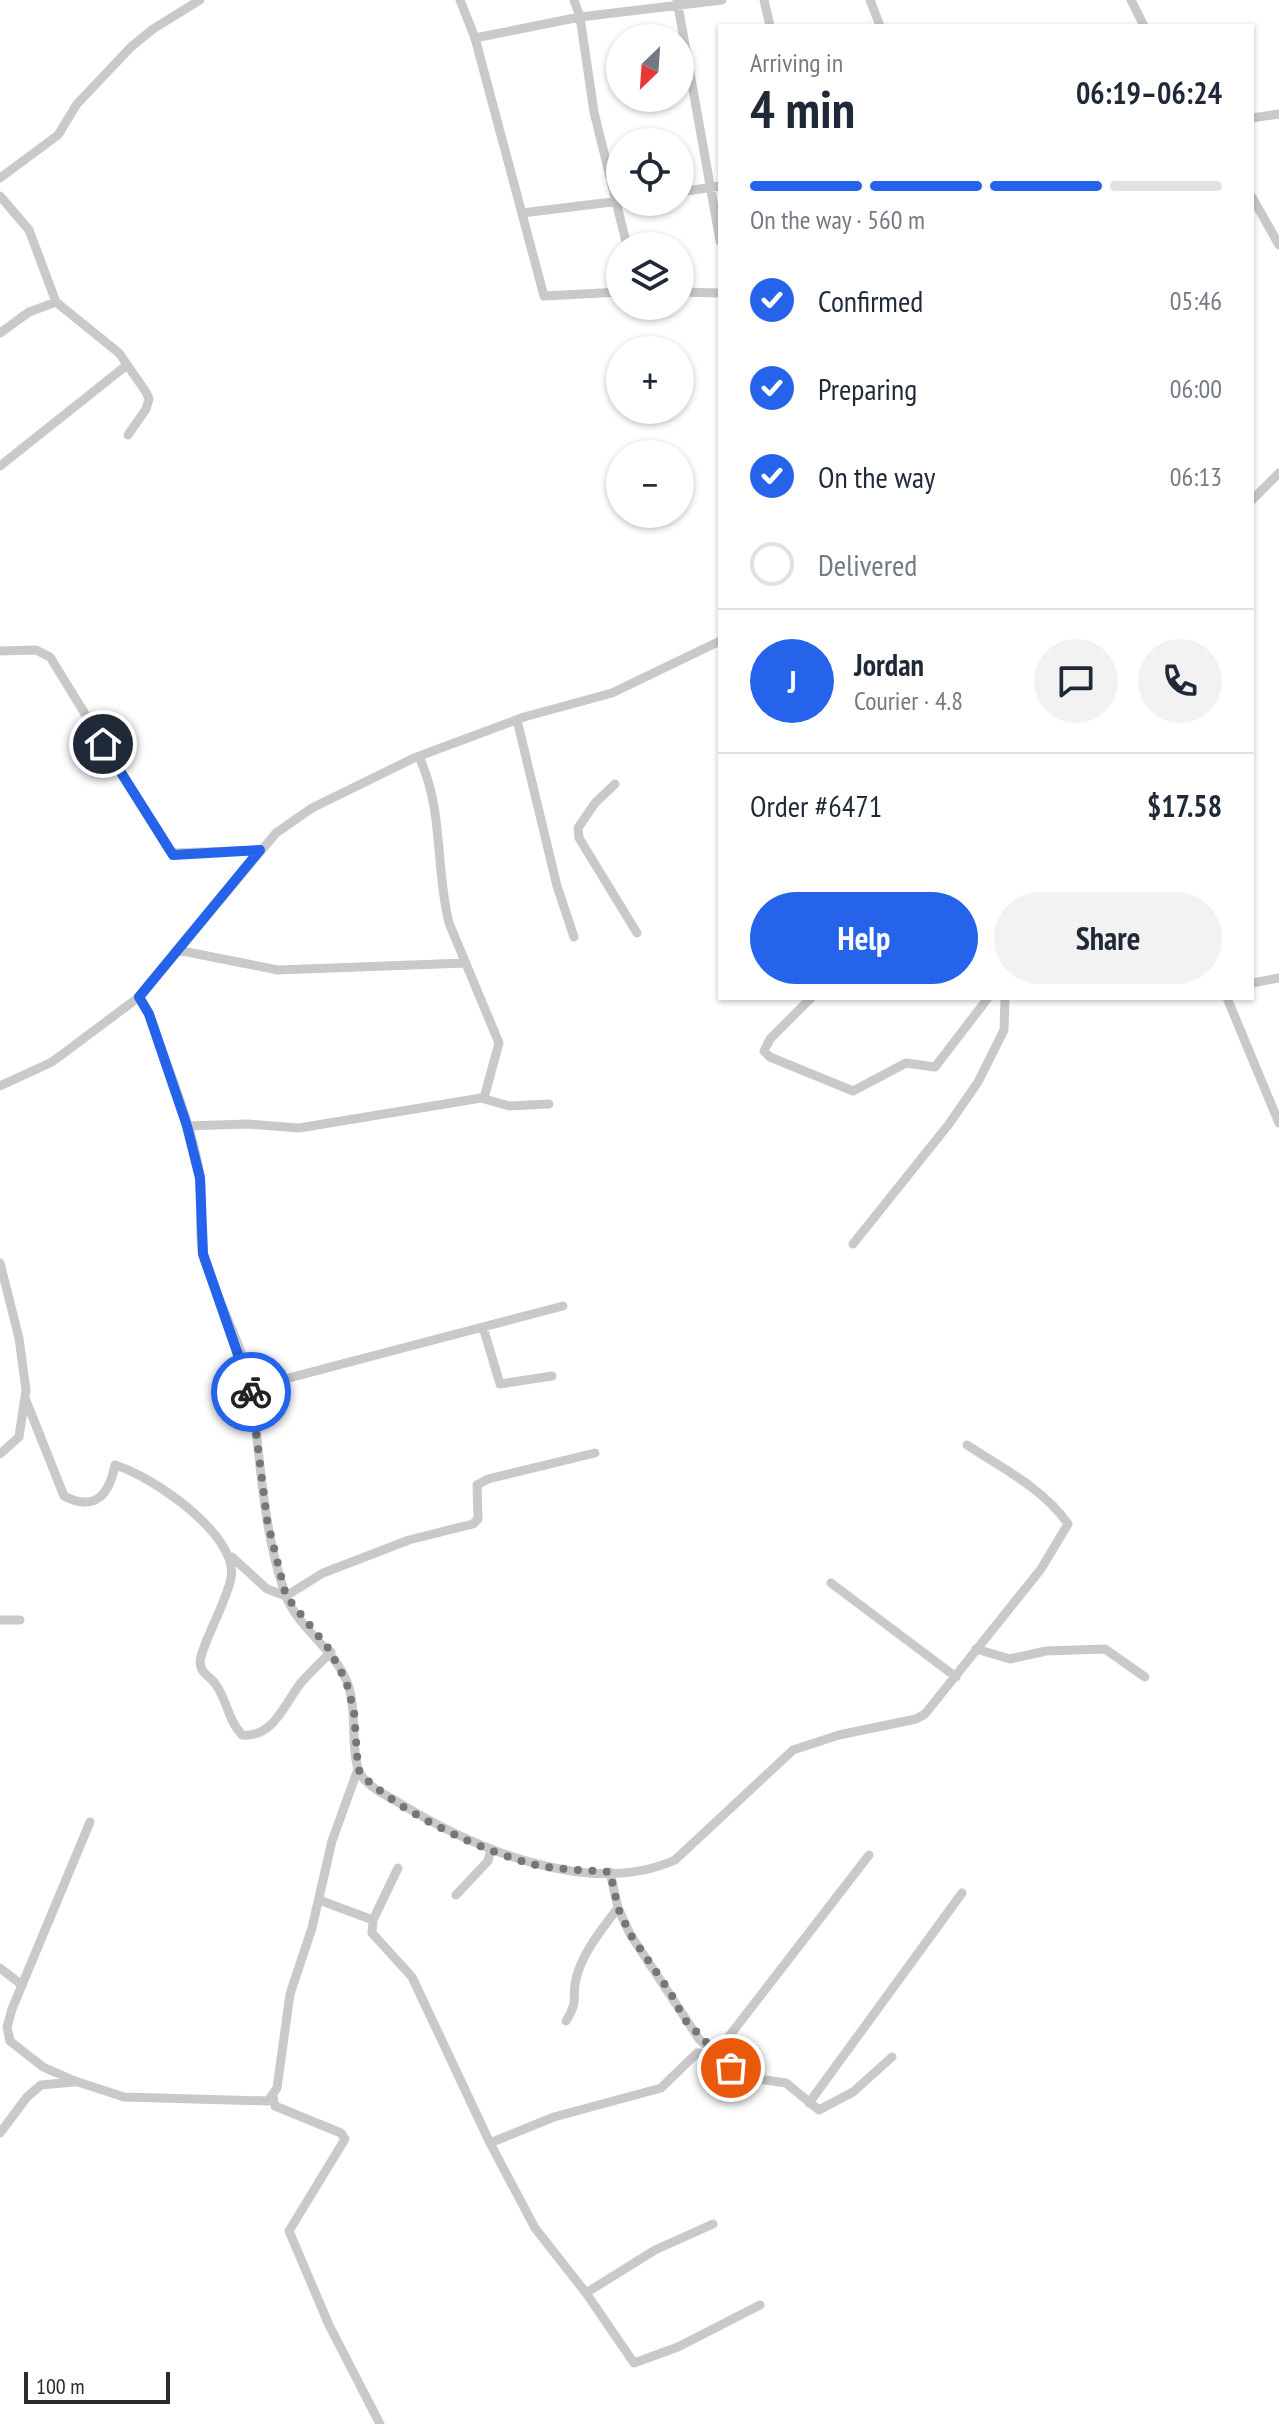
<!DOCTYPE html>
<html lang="en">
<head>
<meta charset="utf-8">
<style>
  :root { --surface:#fff; --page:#f2f2f3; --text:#1f2937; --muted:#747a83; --line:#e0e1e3; --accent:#2563eb }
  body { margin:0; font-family:"PT Sans Narrow",sans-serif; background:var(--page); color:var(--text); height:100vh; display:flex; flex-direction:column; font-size:30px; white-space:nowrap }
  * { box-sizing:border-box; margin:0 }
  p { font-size:26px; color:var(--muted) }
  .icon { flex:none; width:44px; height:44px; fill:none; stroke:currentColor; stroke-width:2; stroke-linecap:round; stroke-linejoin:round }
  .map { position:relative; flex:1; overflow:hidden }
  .sheet { position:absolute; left:718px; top:24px; width:536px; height:976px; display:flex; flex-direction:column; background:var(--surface); border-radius:0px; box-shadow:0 2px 6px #0004 }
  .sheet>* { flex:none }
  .needle { width:52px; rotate:205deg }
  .buttons { position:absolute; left:606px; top:24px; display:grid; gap:16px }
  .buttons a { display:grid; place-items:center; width:88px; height:88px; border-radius:50%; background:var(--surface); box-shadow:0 2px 6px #0004; font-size:40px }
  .scale { position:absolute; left:24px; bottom:20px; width:146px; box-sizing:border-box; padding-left:8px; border:4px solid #2c2c2c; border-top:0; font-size:22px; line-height:28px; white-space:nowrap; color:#2c2c2c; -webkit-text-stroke:6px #fff; paint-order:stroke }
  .pin { position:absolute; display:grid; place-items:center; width:68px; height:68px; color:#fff; margin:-34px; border:4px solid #fff; border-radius:50%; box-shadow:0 2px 8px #0007 }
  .courier { position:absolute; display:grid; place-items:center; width:80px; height:80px; margin:-40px; border:6px solid #2563eb; border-radius:50%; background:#fff; color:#222; box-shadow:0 2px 10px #0007 }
  .summary em { font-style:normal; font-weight:700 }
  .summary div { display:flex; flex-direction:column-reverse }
  .summary { display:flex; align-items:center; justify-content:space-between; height:136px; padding:0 32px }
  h1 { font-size:52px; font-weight:700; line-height:60px }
  .bar { display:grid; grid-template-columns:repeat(4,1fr); gap:12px 8px; align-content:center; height:96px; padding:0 32px }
  .bar i { height:10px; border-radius:6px; background:var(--line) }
  .bar .active { background:var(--accent) }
  .bar p { grid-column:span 4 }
  .line { display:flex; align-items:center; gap:20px; padding:0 32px; border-top:2px solid var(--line) }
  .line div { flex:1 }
  .round { display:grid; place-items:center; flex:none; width:84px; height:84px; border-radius:42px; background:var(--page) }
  ol { padding:0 32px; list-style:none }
  li { display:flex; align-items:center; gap:24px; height:88px }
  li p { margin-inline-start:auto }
  li .icon { padding:8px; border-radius:50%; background:var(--accent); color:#fff; stroke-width:4 }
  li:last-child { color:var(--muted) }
  li i { width:44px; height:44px; border:4px solid var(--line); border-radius:50% }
  .action { display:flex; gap:16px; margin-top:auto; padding:16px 32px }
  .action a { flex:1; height:92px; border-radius:48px; background:var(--accent); color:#fff; font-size:32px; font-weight:700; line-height:92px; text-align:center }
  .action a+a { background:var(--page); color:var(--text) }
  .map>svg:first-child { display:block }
</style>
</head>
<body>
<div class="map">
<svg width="1279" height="2424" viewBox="0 0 1279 2424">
  <rect width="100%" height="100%" fill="#fff"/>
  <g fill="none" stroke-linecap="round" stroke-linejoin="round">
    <path stroke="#c9c9c9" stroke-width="9" d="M460 0 475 38 544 296 620 292
      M574 0 580 17 594 112 627 246
      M677 0 720 241
      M764 0 770 26
      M870 0 880 26
      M1131 0 1144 26
      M475 38 580 17 722 0
      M1252 118 1279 114
      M0 178 58 135 77 104 131 47 153 29 200 0
      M680 192 720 186
      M0 196 29 230 56 302 119 353 146 392 149 399 146 409 128 435
      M1252 197 1279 245
      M522 213 620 201
      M680 292 720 293
      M0 333 29 312 56 302
      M0 466 127 365
      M1252 500 1279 473
      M0 651 36 650 50 657 171 853 260 850
      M517 720 557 886 574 937
      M419 757C444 810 435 867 449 923L499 1043 484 1098
      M615 784 595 803 578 828 579 838 637 933
      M177 950 278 970 466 963
      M1252 983 1279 978
      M139 997 149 1014C167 1067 191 1121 200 1175 204 1201 197 1228 203 1254 215 1300 244 1343 251 1391 261 1458 262 1528 285 1593 296 1627 333 1647 347 1682 358 1710 350 1749 359 1771 365 1786 388 1796 401 1804 475 1849 590 1898 675 1860L793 1750 839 1735 916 1719 925 1714 1041 1569 1068 1524C1044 1489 1002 1468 967 1445
      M811 998 770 1039 764 1051 770 1057 853 1091 906 1063 935 1067 988 998
      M1227 998 1279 1123
      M0 1086 52 1062 139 997 276 833 312 808 414 758 524 717 612 693 720 641
      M187 1126 247 1124 299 1128 481 1098 509 1106 549 1104
      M853 1244 949 1124 978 1082 1004 1030 1005 998
      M0 1263 19 1338 26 1390 19 1437 0 1454
      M483 1327 500 1384 552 1376
      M251 1388 563 1306
      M25 1398 64 1496C95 1512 109 1495 115 1465 152 1476 239 1535 231 1578 227 1601 199 1650 200 1663 201 1673 208 1675 214 1682 227 1698 227 1719 242 1735 273 1738 284 1705 300 1684 309 1673 320 1663 331 1652
      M232 1557 267 1589 286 1596 323 1573 409 1540 473 1524 478 1519 477 1485 488 1479 595 1453
      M831 1583 956 1677
      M0 1620H20
      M976 1649 1010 1659 1046 1651 1105 1649 1145 1677
      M90 1822 12 2009 7 2027 10 2041 43 2067 75 2081 124 2097 268 2101 277 2088 290 1994 312 1928 332 1841 358 1769
      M610 1872 618 1908 630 1934 699 2039 744 2077 786 2083 819 2110 853 2092 892 2057
      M456 1895 488 1861 491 1849
      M319 1900 373 1920 372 1933 412 1977 490 2143 535 2228 586 2293 655 2250 713 2224
      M373 1920 398 1868
      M0 1968 22 1985
      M566 2021C580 1998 571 2000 576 1979 582 1953 602 1929 618 1908
      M273 2097 275 2106 341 2133 345 2139 289 2231 329 2325 380 2424
      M809 2103 962 1893
      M0 2133 27 2097 41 2085 74 2082
      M490 2143 554 2117 661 2088 697 2053 709 2054 720 2048 869 1855
      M586 2293 634 2363 678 2347 760 2305"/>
  </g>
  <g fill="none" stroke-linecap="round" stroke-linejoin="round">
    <path stroke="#767676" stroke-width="8" stroke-dasharray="0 14.4" d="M251 1392 267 1520 286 1596 329 1649 346 1681 354 1711 358 1769 362 1775C400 1813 484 1852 536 1865 560 1870 586 1870 610 1872L618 1908 630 1934 670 1992 685 2020 731 2068"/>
    <path stroke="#2563eb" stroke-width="10" d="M103 744 173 855 260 850 139 997 149 1014 187 1126 200 1178 203 1254 251 1392"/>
  </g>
</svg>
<div class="buttons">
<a><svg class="needle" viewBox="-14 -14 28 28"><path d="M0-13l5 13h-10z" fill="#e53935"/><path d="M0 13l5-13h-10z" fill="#747a83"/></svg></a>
<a><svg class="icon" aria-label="locate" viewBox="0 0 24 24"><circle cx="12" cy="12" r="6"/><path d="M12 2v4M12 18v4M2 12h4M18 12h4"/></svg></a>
<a><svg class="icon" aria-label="layers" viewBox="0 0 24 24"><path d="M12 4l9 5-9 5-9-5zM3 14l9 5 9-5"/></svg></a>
<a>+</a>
<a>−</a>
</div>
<div class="scale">100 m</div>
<div class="pin" style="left:731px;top:2068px;background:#ea580c"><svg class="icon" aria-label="bag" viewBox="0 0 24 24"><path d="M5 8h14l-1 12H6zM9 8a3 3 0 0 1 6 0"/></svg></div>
<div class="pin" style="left:103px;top:744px;background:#1f2937"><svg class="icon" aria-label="home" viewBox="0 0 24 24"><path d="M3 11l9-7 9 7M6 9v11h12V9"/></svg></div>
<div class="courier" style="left:251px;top:1392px"><svg class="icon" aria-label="bike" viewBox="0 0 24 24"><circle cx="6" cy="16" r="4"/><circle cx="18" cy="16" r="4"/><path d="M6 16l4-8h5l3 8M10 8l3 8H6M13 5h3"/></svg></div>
<section class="sheet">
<div class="summary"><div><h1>4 min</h1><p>Arriving in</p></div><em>06:19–06:24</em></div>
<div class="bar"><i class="active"></i><i class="active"></i><i class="active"></i><i></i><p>On the way · 560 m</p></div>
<ol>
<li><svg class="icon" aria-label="check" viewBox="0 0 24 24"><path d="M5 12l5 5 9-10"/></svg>Confirmed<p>05:46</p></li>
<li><svg class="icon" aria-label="check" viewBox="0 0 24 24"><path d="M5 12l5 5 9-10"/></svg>Preparing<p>06:00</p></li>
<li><svg class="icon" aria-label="check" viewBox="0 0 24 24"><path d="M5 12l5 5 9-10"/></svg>On the way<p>06:13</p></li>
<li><i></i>Delivered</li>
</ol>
<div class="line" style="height:144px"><b class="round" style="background:var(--accent);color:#fff">J</b><div><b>Jordan</b><p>Courier · 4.8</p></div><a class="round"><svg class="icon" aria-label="chat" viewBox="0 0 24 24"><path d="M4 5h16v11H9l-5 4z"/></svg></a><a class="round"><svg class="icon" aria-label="phone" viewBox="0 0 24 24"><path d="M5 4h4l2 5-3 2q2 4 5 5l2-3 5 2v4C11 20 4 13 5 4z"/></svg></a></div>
<div class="line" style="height:104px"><div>Order #6471</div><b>$17.58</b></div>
<div class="action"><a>Help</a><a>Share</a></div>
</section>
</div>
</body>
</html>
